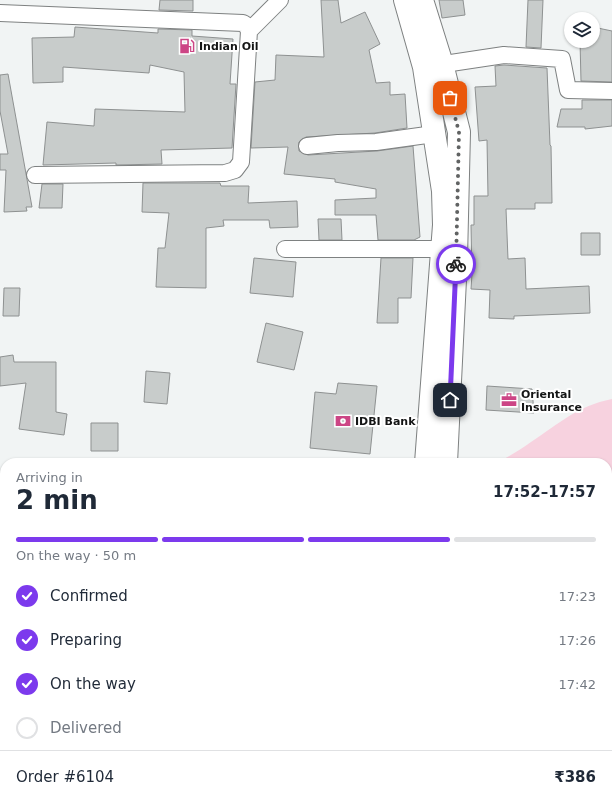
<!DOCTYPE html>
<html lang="en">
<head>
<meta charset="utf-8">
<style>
  :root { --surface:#fff; --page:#f2f2f3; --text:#1f2937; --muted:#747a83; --line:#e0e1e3; --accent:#7c3aed }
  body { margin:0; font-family:"DejaVu Sans",sans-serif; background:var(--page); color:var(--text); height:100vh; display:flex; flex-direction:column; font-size:15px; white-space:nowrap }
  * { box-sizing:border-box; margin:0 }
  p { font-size:13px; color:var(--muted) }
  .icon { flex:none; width:22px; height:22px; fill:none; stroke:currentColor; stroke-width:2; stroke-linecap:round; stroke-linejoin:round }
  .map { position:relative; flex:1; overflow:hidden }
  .sheet { position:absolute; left:0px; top:458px; width:612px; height:352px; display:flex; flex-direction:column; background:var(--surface); border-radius:16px 16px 0 0; box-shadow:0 1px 3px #0004 }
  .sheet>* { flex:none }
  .fabs { position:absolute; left:564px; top:12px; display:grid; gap:8px }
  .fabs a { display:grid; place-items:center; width:36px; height:36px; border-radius:50%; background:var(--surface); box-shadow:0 1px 3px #0004; font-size:20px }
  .pin { position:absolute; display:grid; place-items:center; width:34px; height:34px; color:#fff; margin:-17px; border-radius:8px; box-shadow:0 2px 6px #0006 }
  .courier { position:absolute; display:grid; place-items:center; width:40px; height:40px; margin:-20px; border:3px solid #7c3aed; border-radius:50%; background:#fff; color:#222; box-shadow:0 1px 5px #0007 }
  .head em { font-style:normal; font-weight:600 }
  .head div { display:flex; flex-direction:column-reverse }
  .head { display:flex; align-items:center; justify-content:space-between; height:68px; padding:0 16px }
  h1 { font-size:26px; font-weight:600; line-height:30px }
  .bar { display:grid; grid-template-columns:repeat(4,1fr); gap:6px 4px; align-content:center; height:48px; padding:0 16px }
  .bar i { height:5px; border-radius:3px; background:var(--line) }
  .bar .selected { background:var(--accent) }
  .bar p { grid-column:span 4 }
  .line { display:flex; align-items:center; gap:10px; padding:0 16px; border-top:1px solid var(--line) }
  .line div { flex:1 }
  ol { padding:0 16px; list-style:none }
  li { display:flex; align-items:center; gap:12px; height:44px }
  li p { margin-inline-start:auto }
  li .icon { padding:4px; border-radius:50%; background:var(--accent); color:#fff; stroke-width:4 }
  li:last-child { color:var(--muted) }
  li i { width:22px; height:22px; border:2px solid var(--line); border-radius:50% }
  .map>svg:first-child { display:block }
</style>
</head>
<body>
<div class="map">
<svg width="612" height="810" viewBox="0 0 612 810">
  <rect width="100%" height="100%" fill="#f1f4f4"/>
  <path fill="#f7d2df" d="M612 399V591L607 592V463H497C509 456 520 450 531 442 560 423 577 406 612 399Z"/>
  <path fill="#c8cccb" stroke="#8e9191" d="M160 0H193V11L159 10Z
    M321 0H338L341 23 365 12 380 44 369 50 376 83 390 82V95L405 94 407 128 375 133 306 137 299 142V151L308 155 377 151 413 146 420 237 414 240H378L376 215H335V200L376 198V189L335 182V179L284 174 288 147 251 148 255 82 275 80 276 55 324 57Z
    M439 0H463L465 15 442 18Z
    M528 0H543L541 48 526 47Z
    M75 27 158 33V29L192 30V36L233 39 230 84H236L232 148 161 150 162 164 116 165V163L43 165 47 122 94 126 95 109 185 112 184 72 150 65 149 73 63 67V82L33 83 32 38 74 37Z
    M593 27 612 31V82L581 81 580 41H593Z
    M504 65 547 68 550 145 551 146 552 203H535V209H506L508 259 525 258 526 289 589 286 590 313 514 316V319L489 318 490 290 471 289 472 274 471 225H474V196H488L487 140 479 141 475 87 496 86 495 66Z
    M8 74 32 207H26L27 211 4 212 6 170H0V154H8L0 111V75Z
    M582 100H612V126L585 129V127H557L561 109H582Z
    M143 183H220L221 186H249L248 203 297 201 298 227 270 228 269 220H223L224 226 206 228V288L156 287 158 248H165L169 213 142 212Z
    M42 184H63L62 208H39Z
    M318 219H341L342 240H319Z
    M581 233H600V255H581Z
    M254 258 296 262 293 297 250 293Z
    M381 258H413L411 298H398V323H377Z
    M4 288H20L19 316H3Z
    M266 323 303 332 294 370 257 362Z
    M13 355 14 362H56V412L67 414 64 435 19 429 26 383 0 386V357Z
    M146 371 170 373 167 404 144 402Z
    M338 383 377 386 370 454 310 448 315 392 336 394Z
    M487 386 532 389 534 413 486 410Z
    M91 423H118V451H91Z"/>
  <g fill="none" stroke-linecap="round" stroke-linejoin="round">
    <defs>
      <path id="street" d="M0 13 243 23 246 25 249 31 241 162 235 170 225 173 35 175
        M249 31 280 0
        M431 66 504 55 562 59 568 90 612 91
        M307 146 338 143 376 142 434 134
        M285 249H442
        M0 529 5 545
        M0 566 5 565
        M607 621 612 622
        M0 714 5 712
        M341 805 402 810
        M190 810 208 805"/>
      <path id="primary" d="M405 0 424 67 443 191 444 225 426 463
        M422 0 442 64 459 132 456 259 446 463
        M408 810V805
        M431 810V805"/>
    </defs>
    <use href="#street" stroke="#7e8181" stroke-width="18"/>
    <use href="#primary" stroke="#7e8181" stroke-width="24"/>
    <use href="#street" stroke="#fff" stroke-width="16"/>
    <use href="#primary" stroke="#fff" stroke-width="22"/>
  </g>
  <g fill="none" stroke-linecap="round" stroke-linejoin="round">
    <path stroke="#616363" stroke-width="4" stroke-dasharray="0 7.2" d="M450 98 459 132 456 264"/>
    <path stroke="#7c3aed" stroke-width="5" d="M450 400 456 264"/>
  </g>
  <defs>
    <symbol id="fuel-bare" viewBox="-9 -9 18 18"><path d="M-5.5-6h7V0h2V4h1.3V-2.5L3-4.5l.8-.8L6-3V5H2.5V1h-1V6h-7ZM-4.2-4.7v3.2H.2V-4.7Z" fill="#cc4585" stroke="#fff" stroke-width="2.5" paint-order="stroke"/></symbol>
    <symbol id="office-bare" viewBox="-9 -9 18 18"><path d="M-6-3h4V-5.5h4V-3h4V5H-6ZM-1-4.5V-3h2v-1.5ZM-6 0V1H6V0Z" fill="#cc4585" stroke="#fff" stroke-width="2.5" paint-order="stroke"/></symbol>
    <symbol id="bank-bare" viewBox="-9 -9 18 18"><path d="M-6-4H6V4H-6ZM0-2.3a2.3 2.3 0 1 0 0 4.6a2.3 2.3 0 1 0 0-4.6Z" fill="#cc4585" stroke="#fff" stroke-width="2.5" paint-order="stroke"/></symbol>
  </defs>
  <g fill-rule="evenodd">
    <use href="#fuel-bare" x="176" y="35" width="22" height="22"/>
    <use href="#office-bare" x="498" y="389" width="22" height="22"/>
    <use href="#bank-bare" x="332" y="410" width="22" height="22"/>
  </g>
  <g text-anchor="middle" stroke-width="4" stroke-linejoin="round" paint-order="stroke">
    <g font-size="11" font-weight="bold" fill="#141515" stroke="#fff" text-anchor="start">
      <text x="199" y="50">Indian Oil</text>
      <text x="521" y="398">Oriental<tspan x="521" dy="13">Insurance</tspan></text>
      <text x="355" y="425">IDBI Bank</text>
    </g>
  </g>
</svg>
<div class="fabs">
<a><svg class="icon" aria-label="layers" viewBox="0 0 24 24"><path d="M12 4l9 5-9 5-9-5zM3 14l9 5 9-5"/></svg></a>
</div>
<div class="pin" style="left:450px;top:98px;background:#ea580c"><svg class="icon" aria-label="bag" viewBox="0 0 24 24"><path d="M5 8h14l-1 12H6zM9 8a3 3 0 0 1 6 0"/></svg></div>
<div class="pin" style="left:450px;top:400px;background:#1f2937"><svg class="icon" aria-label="home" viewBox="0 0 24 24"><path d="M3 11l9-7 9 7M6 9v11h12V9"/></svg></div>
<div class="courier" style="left:456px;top:264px"><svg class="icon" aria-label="bike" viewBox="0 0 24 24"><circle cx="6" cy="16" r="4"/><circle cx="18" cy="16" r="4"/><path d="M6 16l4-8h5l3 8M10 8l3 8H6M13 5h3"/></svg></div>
<section class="sheet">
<div class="head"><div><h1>2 min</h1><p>Arriving in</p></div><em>17:52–17:57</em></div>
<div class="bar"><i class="selected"></i><i class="selected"></i><i class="selected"></i><i></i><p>On the way · 50 m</p></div>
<ol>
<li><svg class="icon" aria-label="check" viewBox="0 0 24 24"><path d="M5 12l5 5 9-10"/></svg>Confirmed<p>17:23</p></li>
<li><svg class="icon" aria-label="check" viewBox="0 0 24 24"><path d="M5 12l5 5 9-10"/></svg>Preparing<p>17:26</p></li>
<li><svg class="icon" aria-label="check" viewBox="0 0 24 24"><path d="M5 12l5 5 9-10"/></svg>On the way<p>17:42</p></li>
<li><i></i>Delivered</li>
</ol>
<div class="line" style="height:52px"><div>Order #6104</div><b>₹386</b></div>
</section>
</div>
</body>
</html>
